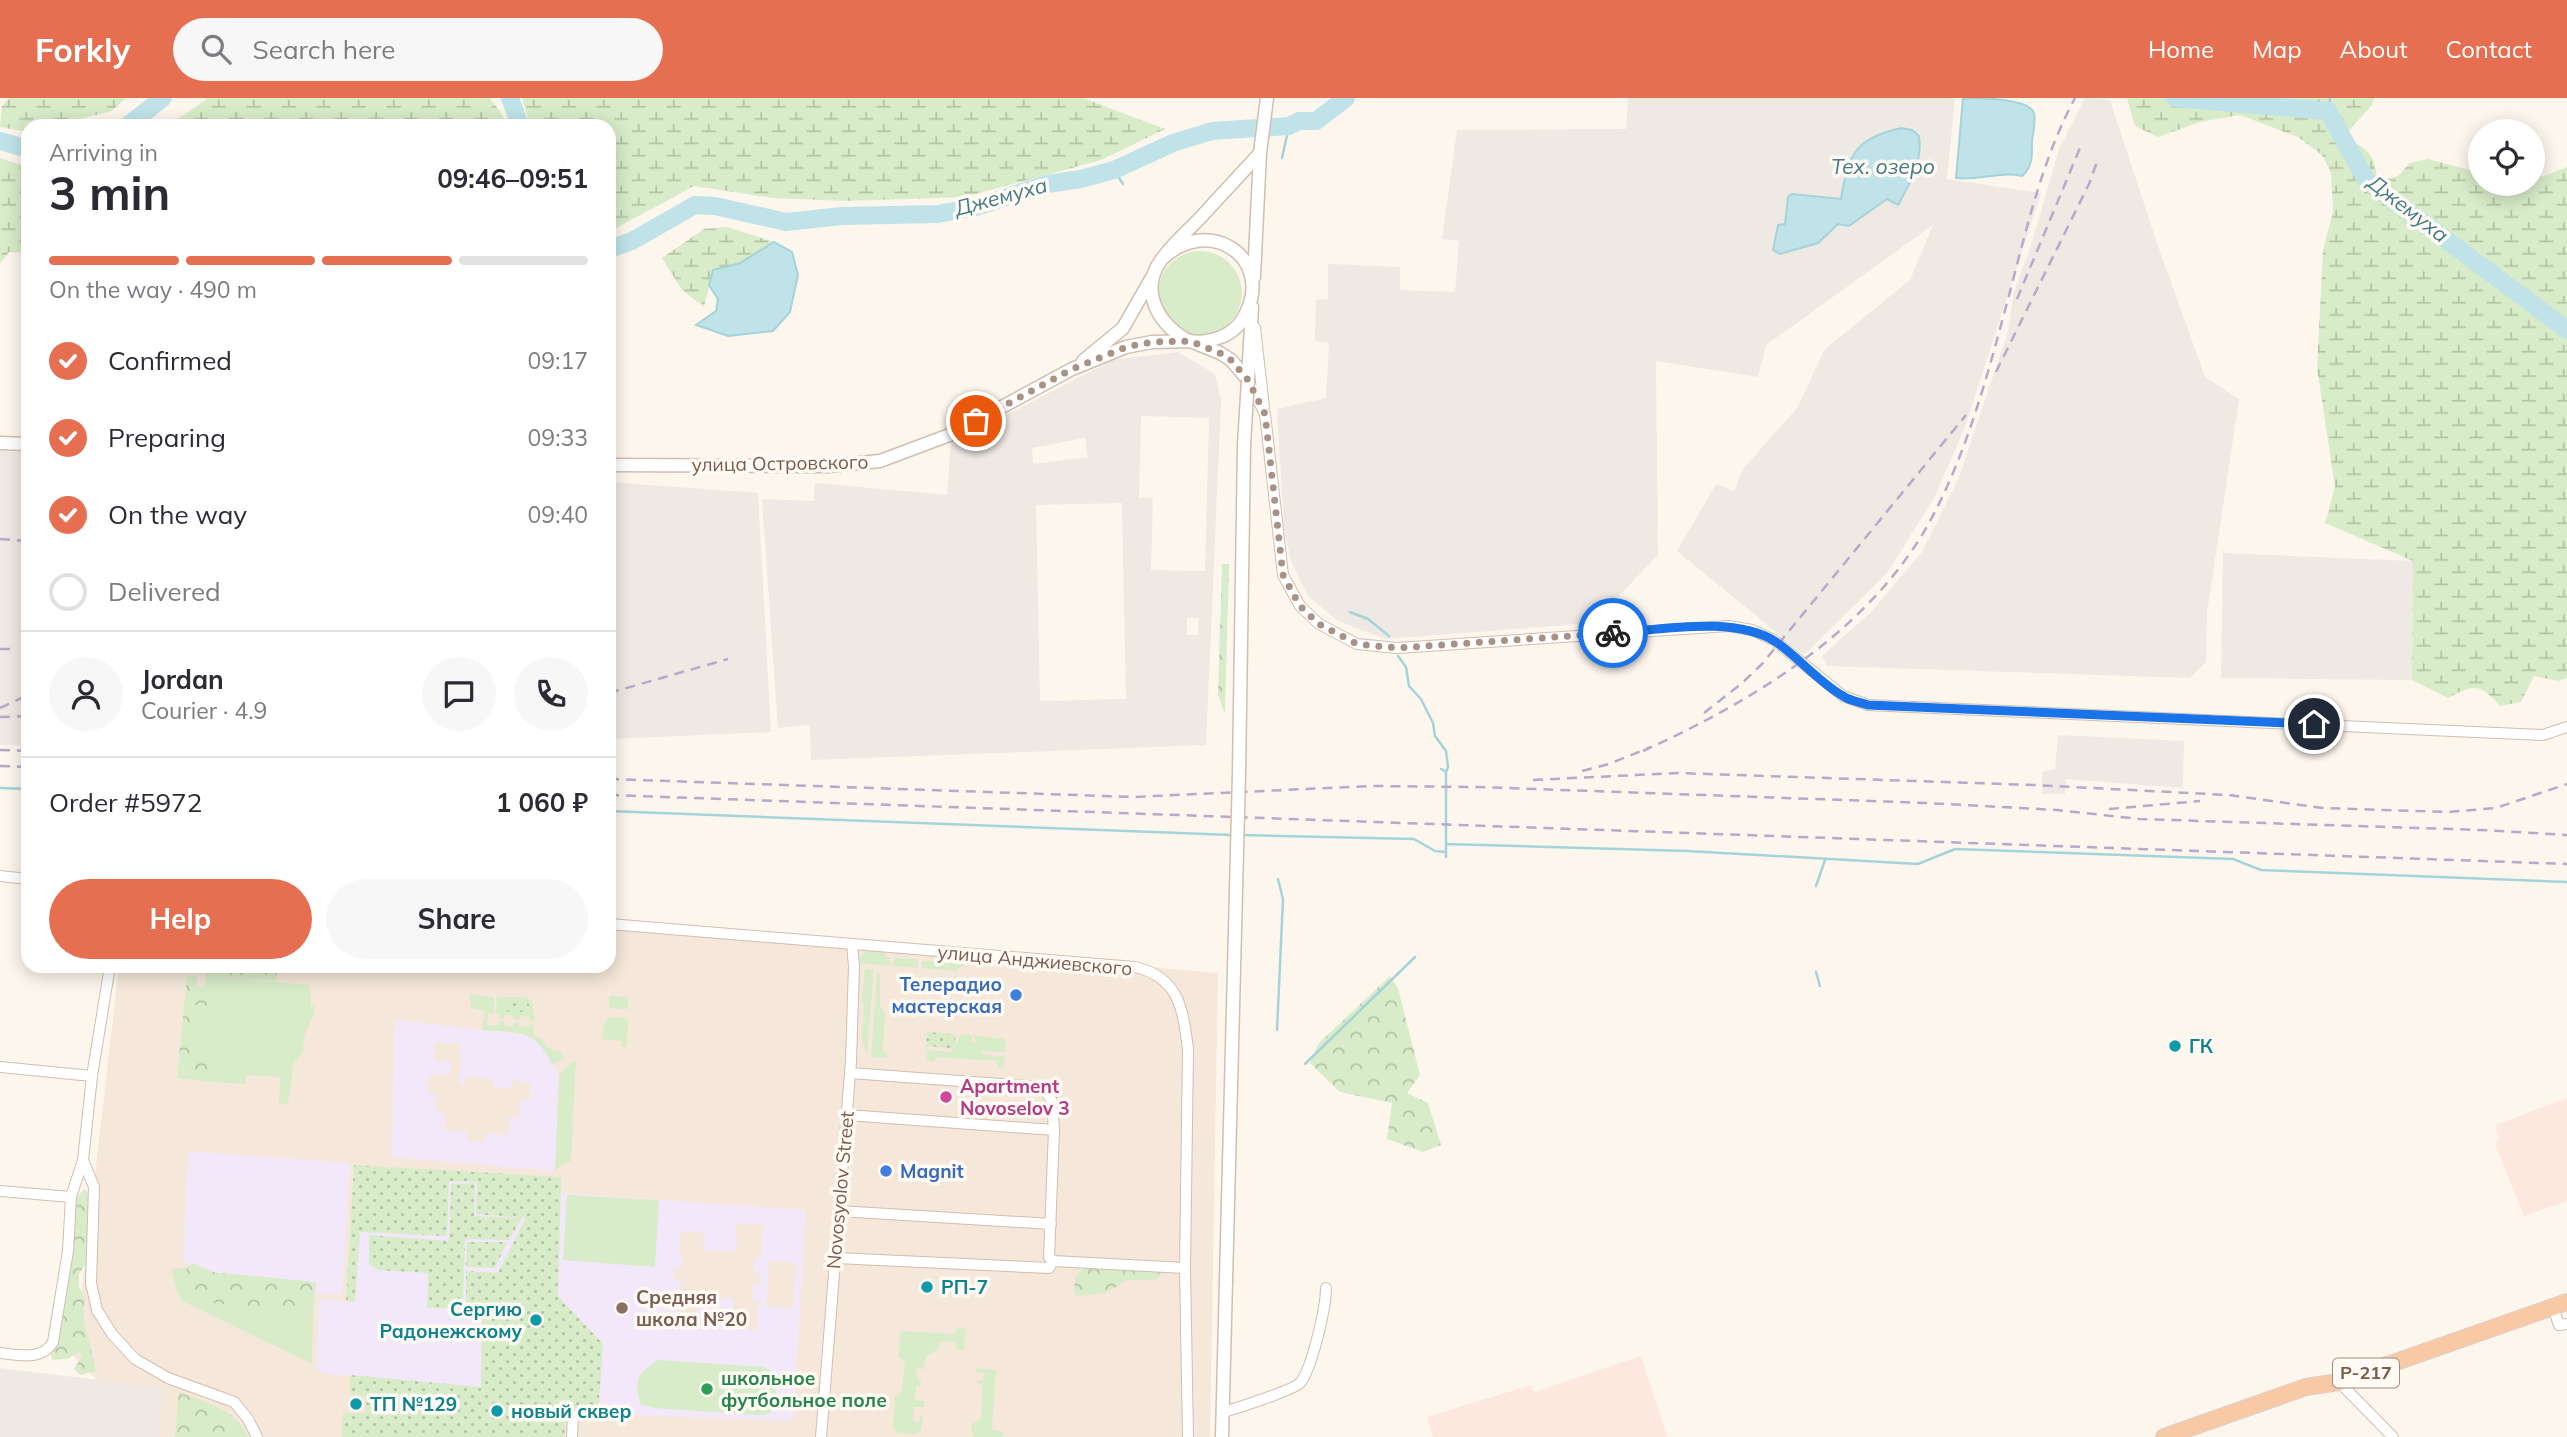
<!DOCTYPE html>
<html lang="en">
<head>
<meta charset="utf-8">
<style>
  :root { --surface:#fff; --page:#f7f7f7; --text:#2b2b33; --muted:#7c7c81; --line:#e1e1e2; --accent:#e76f51 }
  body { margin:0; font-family:Mulish,sans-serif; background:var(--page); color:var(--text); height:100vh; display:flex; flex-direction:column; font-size:26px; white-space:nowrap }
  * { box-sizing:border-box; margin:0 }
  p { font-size:23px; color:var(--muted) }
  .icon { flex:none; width:38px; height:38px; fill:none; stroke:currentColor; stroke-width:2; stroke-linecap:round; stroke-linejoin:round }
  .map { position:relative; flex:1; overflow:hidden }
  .details { position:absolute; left:21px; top:21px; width:595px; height:854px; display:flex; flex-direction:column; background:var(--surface); border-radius:21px; box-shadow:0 4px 18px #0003 }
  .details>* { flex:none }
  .fabs { position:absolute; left:2468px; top:21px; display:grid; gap:14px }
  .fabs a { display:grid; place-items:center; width:77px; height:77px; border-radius:50%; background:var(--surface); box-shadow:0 4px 18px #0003; font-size:35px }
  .pin { position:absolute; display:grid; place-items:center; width:60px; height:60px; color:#fff; margin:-30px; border:4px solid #fff; border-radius:50%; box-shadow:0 2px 7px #0007 }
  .courier { position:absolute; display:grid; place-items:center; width:70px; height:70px; margin:-35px; border:5px solid #1a73e8; border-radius:50%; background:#fff; color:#222; box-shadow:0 2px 9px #0007 }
  .headline em { font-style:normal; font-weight:700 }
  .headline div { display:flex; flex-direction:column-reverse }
  .headline { display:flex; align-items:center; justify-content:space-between; height:119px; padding:0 28px }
  h1 { font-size:46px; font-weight:700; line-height:52px }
  .bar { display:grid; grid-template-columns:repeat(4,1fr); gap:10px 7px; align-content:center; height:84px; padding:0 28px }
  .bar i { height:9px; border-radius:5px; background:var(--line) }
  .bar .selected { background:var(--accent) }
  .bar p { grid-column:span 4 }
  .line { display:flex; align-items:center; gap:18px; padding:0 28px; border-top:2px solid var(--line) }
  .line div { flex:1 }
  .round { display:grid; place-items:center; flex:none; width:74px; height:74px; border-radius:37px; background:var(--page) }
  ol { padding:0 28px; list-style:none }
  li { display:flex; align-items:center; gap:21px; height:77px }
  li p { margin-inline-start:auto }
  li .icon { padding:7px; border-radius:50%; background:var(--accent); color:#fff; stroke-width:4 }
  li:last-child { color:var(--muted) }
  li i { width:38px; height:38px; border:4px solid var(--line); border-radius:50% }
  .button { display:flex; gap:14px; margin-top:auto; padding:14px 28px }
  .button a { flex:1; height:80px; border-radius:42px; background:var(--accent); color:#fff; font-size:28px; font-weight:700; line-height:80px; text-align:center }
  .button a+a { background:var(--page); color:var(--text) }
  header { display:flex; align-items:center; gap:42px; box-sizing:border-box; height:98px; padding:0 35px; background:var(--accent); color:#fff }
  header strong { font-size:33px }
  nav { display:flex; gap:38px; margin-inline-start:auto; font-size:24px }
  .search { width:490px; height:63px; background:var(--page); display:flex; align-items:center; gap:18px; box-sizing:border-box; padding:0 24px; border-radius:38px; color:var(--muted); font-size:26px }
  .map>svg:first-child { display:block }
</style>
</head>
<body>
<header>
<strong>Forkly</strong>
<div class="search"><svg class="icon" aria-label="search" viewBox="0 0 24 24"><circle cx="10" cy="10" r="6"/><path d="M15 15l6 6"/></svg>Search here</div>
<nav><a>Home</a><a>Map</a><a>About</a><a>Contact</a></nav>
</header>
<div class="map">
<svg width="2567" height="1339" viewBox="0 0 2567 1339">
  <defs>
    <pattern id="forest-crowns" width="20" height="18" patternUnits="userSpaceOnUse" patternTransform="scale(1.75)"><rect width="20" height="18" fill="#d8ecc9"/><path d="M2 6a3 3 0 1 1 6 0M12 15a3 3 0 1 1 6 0" fill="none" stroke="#b4c2a5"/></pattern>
    <pattern id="wetland-marsh" width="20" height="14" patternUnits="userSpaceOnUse" patternTransform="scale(1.75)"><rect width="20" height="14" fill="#d8ecc9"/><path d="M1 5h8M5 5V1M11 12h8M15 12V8" fill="none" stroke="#b4c2a5"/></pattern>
    <pattern id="park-dots" width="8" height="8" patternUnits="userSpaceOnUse" patternTransform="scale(1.75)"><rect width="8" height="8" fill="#d8ecc9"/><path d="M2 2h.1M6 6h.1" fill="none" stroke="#b4c2a5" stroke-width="1.8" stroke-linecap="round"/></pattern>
  </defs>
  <rect width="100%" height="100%" fill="#fdf6ec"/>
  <path fill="#f5e8da" d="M609 820 1218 875 1210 1339H92L98 1283 74 1259 119 868H609Z"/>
  <path fill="#fde8e0" d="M2567 1000V1103L2524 1118 2495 1046 2499 1040 2495 1027Z
    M1641 1258 1667 1339H1433L1427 1319 1531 1287 1534 1294Z"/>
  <path fill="#efe9e4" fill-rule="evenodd" d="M1628 0H1955L1947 81 2041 95 1964 332 1934 400 1887 475 1804 557 1677 453 1716 386 1734 393 1743 371 1798 309 1824 252 1910 182 1933 127 1766 247 1758 279 1656 263 1658 457 1593 525 1386 541 1338 523 1308 498 1291 463 1284 431 1277 311 1326 300 1329 245 1315 243 1316 202 1328 201V166L1400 169V192L1455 194 1459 143 1442 141 1457 32 1626 31Z
    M2085 0 2110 2 2157 145 2205 279 2239 301 2207 515 2206 564 2190 580 1827 568 1822 558 1870 515 1922 454 1959 379 2008 234 2014 194 2033 141 2059 51Z
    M1178 254 1215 276 1221 303 1206 647 811 662 810 627 778 630 762 401 814 403 815 385 947 397 951 345 1113 262ZM1141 318 1209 320 1205 473 1151 472 1153 400H1139ZM1085 340 1088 359 1033 366 1032 350ZM1122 405 1126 601 1040 603 1036 407ZM1187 520H1199L1198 537H1187Z
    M0 353 28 354V647H0Z
    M609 384 758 395 771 634 609 641Z
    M2223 455 2413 463 2412 582 2221 580Z
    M2058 637 2184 643 2183 690 2066 681 2065 696H2042V674L2055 671Z
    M0 1270 164 1290 159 1339H0Z"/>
  <path fill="#f3e8fa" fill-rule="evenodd" d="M395 922 530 937 546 954 559 978 555 1073 391 1059ZM435 945H459V953L461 956 459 986 464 987 465 979 494 981V990H512L513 982 531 985 530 1002H520L519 1019H510L508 1037 485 1036 484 1044 468 1043 467 1034 445 1033V1015L436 1014 437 997 428 995 429 977H449L451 964 434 962Z
    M188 1053 350 1065 342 1197 215 1187 183 1162Z
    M449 1083 477 1084 526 1119 498 1175 466 1173 482 1212 481 1289 325 1276 317 1271 319 1201 355 1204 360 1134Z
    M561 1095 806 1112 793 1323 598 1316 603 1246 558 1198ZM736 1126 763 1127 761 1159H755L754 1175 760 1176V1187H753L752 1202 759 1203 757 1232 729 1230V1219H732L734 1201 699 1199 698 1218 676 1216 677 1193H680L681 1183 673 1182 674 1169 682 1170 683 1158 679 1157 681 1133 704 1135 703 1152 737 1154ZM769 1163 796 1165 793 1211 766 1209Z"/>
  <path fill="#d8ecc9" d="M1158 195a42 42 0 1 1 84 0a42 42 0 1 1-84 0Z
    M867 852H885L886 859 890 860 889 868 860 865V858Z
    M894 860 918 861V870L893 868Z
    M922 863 965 865 956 873 922 870Z
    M865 871 874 872 867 958 862 942 864 905 861 903Z
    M877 873 880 877V909L885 913 883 954 887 955V960L871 959Z
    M206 878 309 887 311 894V908H314L313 918 304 938 303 955 294 965 288 1006 279 1005 280 979 247 977 245 986 210 984 212 960 190 957 195 907 207 908 209 889H205Z
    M470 896 494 899V916L488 915 487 927 498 928 499 924 504 923V928L513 929V925H519L520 928 529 929 530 926H533L534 938 542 941C546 949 550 952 560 953L564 959 553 967C534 931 520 934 482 932L485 913 471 910Z
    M609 898 628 899V911L609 910Z
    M497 899H525L532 903 535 923H530L529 919 521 918 519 922 513 921V917H505L504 921H499V916H496Z
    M619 919 628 922 627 949H621L622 943 602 941 603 927 609 920Z
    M962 936 972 937V944H975V937L1004 941 1006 943 1005 954 982 953V956L992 957V959L1006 958 1003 969 999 970 996 963 937 959 934 964 927 962 926 952 952 954 954 944H958L959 938Z
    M576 962 571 1063 562 1066 555 1073 559 978 563 972Z
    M567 1097 659 1102 655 1169 563 1162Z
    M186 1170 190 1187 212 1205 313 1217 312 1266 182 1203 178 1196 171 1171Z
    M957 1230 966 1231 964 1252 956 1251V1244L940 1243 939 1250 927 1258 924 1272 919 1269 917 1271V1281L921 1282V1288H916L915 1302 924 1303V1309H914L913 1323 919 1325 920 1317 923 1318 921 1332 916 1336 897 1335 893 1330 895 1299 902 1293 905 1264 898 1259 900 1233 955 1236Z
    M658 1262 763 1269 772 1273C777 1288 778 1301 769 1316L757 1317 654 1310 641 1307C633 1282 637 1275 658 1262Z
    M976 1270 996 1272 992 1331 1005 1335 1001 1339H973L971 1327 981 1320 983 1288 975 1283H983L984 1275 976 1274Z"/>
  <path fill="url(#forest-crowns)" d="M1222 466H1229L1225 616 1218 597Z
    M208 868 277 872 276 883 206 878Z
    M187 878 197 879 196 888 209 889 207 908 195 907 190 957 212 959 210 984 177 980Z
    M1390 878 1398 890 1420 977 1407 995 1428 1005 1441 1047 1423 1054 1387 1041 1392 1005 1340 994 1310 965 1318 946Z
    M84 1091 90 1096C90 1115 94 1161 79 1175V1188L84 1198V1223L96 1273 80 1277 74 1271 82 1258 79 1254 67 1261 52 1262 51 1255 57 1244 74 1103Z
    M194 1165 212 1174 316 1184 313 1217 212 1205 190 1187 186 1170Z
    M1085 1169 1163 1174 1156 1182H1127L1106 1195 1077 1198 1074 1195 1075 1180Z
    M179 1294C203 1304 238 1311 248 1339H175Z"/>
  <path fill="url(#wetland-marsh)" d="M9 0H126L112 13 71 23 69 28H28V34L0 29 2 8Z
    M208 0H490L503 18 506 28H168Z
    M522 0H1083L1165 31 1101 62 965 99 845 103 773 100 694 88 609 134V28H530Z
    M2127 0H2374L2372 7 2343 39C2370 52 2373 54 2378 84L2398 78 2410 65 2428 61 2470 72 2480 52V86H2532V79L2544 78 2567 69V580L2558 583 2534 578 2521 604 2500 608C2480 585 2474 586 2448 600L2412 582 2413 463 2325 425 2335 389 2317 270 2323 152 2333 114 2331 75 2322 57 2298 39 2240 17 2200 24 2158 39 2135 28Z
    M0 60 28 69V155L9 154 0 166Z
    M727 129 774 144 740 165 713 172 704 209 682 192 662 160 704 131Z"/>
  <path fill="url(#park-dots)" d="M523 903 529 906V914L505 913V904Z
    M927 934 953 936 956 938 953 951 931 948 926 950Z
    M354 1067 561 1079 558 1198 603 1246 598 1316 567 1315 564 1339H342L343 1315H365L367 1298 350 1296V1277L481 1289 482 1213H466V1173L498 1175 526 1120 476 1116 477 1084 449 1083 447 1138 360 1134 355 1204 346 1203Z
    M475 1085 474 1118 522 1120 509 1142 465 1141 463 1211 427 1210 428 1175 378 1172 369 1166V1137L449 1143 451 1086Z
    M467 1144H507L495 1170 466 1169Z"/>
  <path fill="#bfe3e8" stroke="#a5d3da" stroke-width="2" d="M1963 0C1981 0 2029 0 2034 15 2036 22 2033 35 2032 43 2032 56 2033 69 2022 78 2000 73 1978 83 1956 80Z
    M1901 30 1912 32 1919 38C1923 64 1910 85 1898 107L1887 101 1849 128 1838 126 1818 145 1780 156 1773 152 1778 127 1785 126 1788 99 1792 96 1841 101C1848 56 1855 41 1901 30Z
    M774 144 792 154 798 177 790 214 773 233 728 238 696 227 716 213 718 201 709 187 713 172 740 165Z"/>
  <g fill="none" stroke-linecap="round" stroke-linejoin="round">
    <path stroke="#a5d3da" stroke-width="2.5" d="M2328 13 2330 0
      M1282 60 1289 28
      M1114 72 1123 86
      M1350 514 1368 521 1389 538
      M1398 558 1406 569 1409 588 1421 601 1433 625 1435 638 1446 653 1448 669 1446 674
      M1441 671 1446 674V759
      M0 690 28 691
      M609 713 1232 737
      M1242 737 1414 741 1435 753 1446 754
      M1446 746 1687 753 1918 766 1955 751 2233 761 2261 772 2567 784
      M1816 788 1825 762
      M1816 874 1820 888
      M1277 932 1283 801 1278 781
      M1305 966 1415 859"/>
    <path stroke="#bfe3e8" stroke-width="18" d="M510 0 520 28
      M2175 0 2328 13 2366 82 2567 232
      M127 28 163 0
      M0 43 28 51
      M609 151 632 143 695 107 715 108 786 124 842 118 938 116 976 109 1047 86 1081 81 1114 72 1173 45 1212 33 1289 28 1299 23H1316L1346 0"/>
    <defs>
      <path id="minor" d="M1255 230 1264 309
        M1248 282 1265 316 1283 477 1300 508 1319 526 1357 546 1397 550 1729 528 1752 532 1774 542 1843 598 1868 607 2543 637 2567 629
        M0 778 28 781
        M609 826 1135 869C1179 879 1183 911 1188 951L1185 1170 1188 1339
        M110 868 92 978 83 1062 94 1089 91 1185 97 1212 112 1236 135 1261 168 1280 234 1304 248 1321 257 1339
        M0 969 92 978
        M847 1017 1054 1032 1052 1003 1043 989 850 975
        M1054 1032 1049 1159 1053 1163 1185 1170
        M0 1093 71 1099
        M839 1113 1051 1126
        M836 1160 1049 1170 1053 1163
        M2553 1209 2559 1227 2567 1226
        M0 1255C19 1257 42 1263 53 1244L68 1153 71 1099 83 1062
        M2339 1284 2393 1339
        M1223 1314C1235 1311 1293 1292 1300 1285 1312 1271 1326 1209 1326 1190
        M572 1339 573 1318
        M821 1339 851 963 854 868 852 846"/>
      <path id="tertiary" d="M1161 162C1205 117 1272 156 1247 213 1242 225 1234 234 1221 239 1211 243 1195 246 1185 241 1157 224 1139 191 1162 161 1173 145 1189 132 1202 118 1221 97 1241 76 1260 55
        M1254 179 1260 55 1267 0
        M1083 263 1123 230 1151 181
        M1248 282 1252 209
        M0 345 28 346
        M609 367 828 368 880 363 952 336 1072 271 1126 249 1152 244 1190 243 1220 255 1231 262 1248 282
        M1222 1339 1226 1183"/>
      <path id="trunk" d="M2164 1339 2306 1289 2339 1284 2567 1204"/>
    </defs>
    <use href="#minor" stroke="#d1beb0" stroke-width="12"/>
    <use href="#tertiary" stroke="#d1beb0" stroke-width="15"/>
    <use href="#trunk" stroke="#dad1cd" stroke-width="18"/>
    <use href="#minor" stroke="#fff" stroke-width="10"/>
    <use href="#tertiary" stroke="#fff" stroke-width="12"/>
    <use href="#trunk" stroke="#f9c8a4" stroke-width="16"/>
    <path stroke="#b9a8c9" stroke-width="2.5" stroke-dasharray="10 7" stroke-linecap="butt" d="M2017 201 2080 50
      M1996 274 2089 86 2097 64
      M0 441 28 443
      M0 551H15
      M609 595 728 561
      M0 610 28 597
      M1704 615 1741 586 1762 566 1966 317
      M0 619 28 618
      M0 652 28 653
      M1643 653C1753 603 1868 534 1929 425 1964 361 1985 287 2004 216 2024 143 2039 67 2075 0
      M0 668 28 669
      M1582 673 1609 666 1651 649
      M609 681 1133 699 1371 688 1479 689 1927 705 2057 712 2139 721 2481 732 2567 737
      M1533 682 1677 675 2034 687 2229 697 2322 710 2448 714 2496 710 2567 686
      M609 697 2567 766
      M2109 711 2200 703"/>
    <defs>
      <path id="tertiary-bridge" d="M1226 1183 1239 675 1244 346 1248 282"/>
    </defs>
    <use href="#tertiary-bridge" stroke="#d1beb0" stroke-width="15" stroke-linecap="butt"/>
    <use href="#tertiary-bridge" stroke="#fff" stroke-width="12"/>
  </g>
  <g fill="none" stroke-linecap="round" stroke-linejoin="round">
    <path stroke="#a89285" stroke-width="7" stroke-dasharray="0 12.6" d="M976 323 1072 271 1126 249 1152 244 1190 243 1220 255 1231 262 1248 282 1265 316 1283 477 1300 508 1319 526 1357 546 1398 550 1613 535"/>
    <path stroke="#1a73e8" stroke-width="9" d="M1613 535C1661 532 1735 517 1776 544 1798 559 1821 586 1843 598 1850 603 1860 604 1868 607L2314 626"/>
  </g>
  <g fill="#3f7fe0" stroke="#fffaf3" stroke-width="2.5">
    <circle cx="1016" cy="897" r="7"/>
    <circle cx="886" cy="1073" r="7"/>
  </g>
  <g fill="#0f9aa8" stroke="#fffaf3" stroke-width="2.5">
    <circle cx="2175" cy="948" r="7"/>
    <circle cx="927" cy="1189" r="7"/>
    <circle cx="536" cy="1222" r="7"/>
    <circle cx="356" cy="1306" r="7"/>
    <circle cx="497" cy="1313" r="7"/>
  </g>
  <circle fill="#d1479c" stroke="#fffaf3" stroke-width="2.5" cx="946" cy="999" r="7"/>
  <circle fill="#8d6e63" stroke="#fffaf3" stroke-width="2.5" cx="622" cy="1210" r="7"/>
  <circle fill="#2e9e5b" stroke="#fffaf3" stroke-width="2.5" cx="707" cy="1291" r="7"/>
  <g text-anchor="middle" stroke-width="7" stroke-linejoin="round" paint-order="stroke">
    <rect fill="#fffaf3" stroke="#a28b7f" stroke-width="2" x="2333" y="1260.5" width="66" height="29" rx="5"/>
    <g font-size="18" font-weight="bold" fill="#7a5c4d">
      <text x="2366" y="1281">Р-217</text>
    </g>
    <g font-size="19" fill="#7a5c4d" stroke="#fffaf3">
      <text transform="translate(780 365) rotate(-1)" y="7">улица Островского</text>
      <text transform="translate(1035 862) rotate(5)" y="7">улица Анджиевского</text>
      <text transform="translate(840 1092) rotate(-85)" y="7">Novosyolov Street</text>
    </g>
    <g font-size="19" font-weight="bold" fill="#366cbe" stroke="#fffaf3" text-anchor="end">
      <text x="1002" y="893">Телерадио<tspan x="1002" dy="22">мастерская</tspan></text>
      <text x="900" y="1080" text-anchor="start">Magnit</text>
    </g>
    <g font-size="19" font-weight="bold" fill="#0d838f" stroke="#fffaf3" text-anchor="start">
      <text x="2189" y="955">ГК</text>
      <text x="941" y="1196">РП-7</text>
      <text x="522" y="1218" text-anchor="end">Сергию<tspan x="522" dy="22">Радонежскому</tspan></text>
      <text x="370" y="1313">ТП №129</text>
      <text x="511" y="1320">новый сквер</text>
    </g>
    <g font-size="19" font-weight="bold" fill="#b23c85" stroke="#fffaf3" text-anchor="start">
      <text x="960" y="995">Apartment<tspan x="960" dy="22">Novoselov 3</tspan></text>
    </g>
    <g font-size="19" font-weight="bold" fill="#785e54" stroke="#fffaf3" text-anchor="start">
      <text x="636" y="1206">Средняя<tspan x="636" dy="22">школа №20</tspan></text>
    </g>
    <g font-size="19" font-weight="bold" fill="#27864d" stroke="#fffaf3" text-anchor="start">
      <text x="721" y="1287">школьное<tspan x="721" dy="22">футбольное поле</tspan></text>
    </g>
    <g font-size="21" font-style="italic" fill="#437c86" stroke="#fffaf3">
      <text x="1883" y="76">Тех. озеро</text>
      <text transform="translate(1001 99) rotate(-15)" y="7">Джемуха</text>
      <text transform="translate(2408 111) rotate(38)" y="7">Джемуха</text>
    </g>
  </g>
</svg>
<div class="fabs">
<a><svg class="icon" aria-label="locate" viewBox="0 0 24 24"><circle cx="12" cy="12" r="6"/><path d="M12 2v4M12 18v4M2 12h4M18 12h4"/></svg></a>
</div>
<div class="pin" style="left:976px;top:323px;background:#ea580c"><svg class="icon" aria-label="bag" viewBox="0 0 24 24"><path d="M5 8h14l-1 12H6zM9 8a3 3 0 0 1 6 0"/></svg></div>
<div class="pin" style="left:2314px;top:626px;background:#1f2937"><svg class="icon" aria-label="home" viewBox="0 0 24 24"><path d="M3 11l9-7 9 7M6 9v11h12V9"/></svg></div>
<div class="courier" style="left:1613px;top:535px"><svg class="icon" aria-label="bike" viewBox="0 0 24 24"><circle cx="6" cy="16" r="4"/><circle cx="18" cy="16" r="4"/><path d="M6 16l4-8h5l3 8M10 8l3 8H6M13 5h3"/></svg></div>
<section class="details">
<div class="headline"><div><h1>3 min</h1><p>Arriving in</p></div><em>09:46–09:51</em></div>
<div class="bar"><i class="selected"></i><i class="selected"></i><i class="selected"></i><i></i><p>On the way · 490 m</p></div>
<ol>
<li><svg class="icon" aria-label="check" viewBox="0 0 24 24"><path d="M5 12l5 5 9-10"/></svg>Confirmed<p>09:17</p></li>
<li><svg class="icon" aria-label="check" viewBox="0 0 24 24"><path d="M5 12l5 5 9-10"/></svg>Preparing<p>09:33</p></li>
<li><svg class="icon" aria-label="check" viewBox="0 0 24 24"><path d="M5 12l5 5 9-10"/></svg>On the way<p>09:40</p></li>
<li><i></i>Delivered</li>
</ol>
<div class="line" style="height:126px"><a class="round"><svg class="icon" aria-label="person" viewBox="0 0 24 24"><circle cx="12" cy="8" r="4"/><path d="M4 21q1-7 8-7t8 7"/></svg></a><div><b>Jordan</b><p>Courier · 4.9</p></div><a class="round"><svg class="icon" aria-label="chat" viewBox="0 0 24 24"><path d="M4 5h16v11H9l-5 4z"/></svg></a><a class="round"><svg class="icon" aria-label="phone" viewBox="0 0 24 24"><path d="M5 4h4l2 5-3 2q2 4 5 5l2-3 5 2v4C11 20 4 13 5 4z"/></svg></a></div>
<div class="line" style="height:91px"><div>Order #5972</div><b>1 060 ₽</b></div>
<div class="button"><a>Help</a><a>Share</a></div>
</section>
</div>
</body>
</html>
